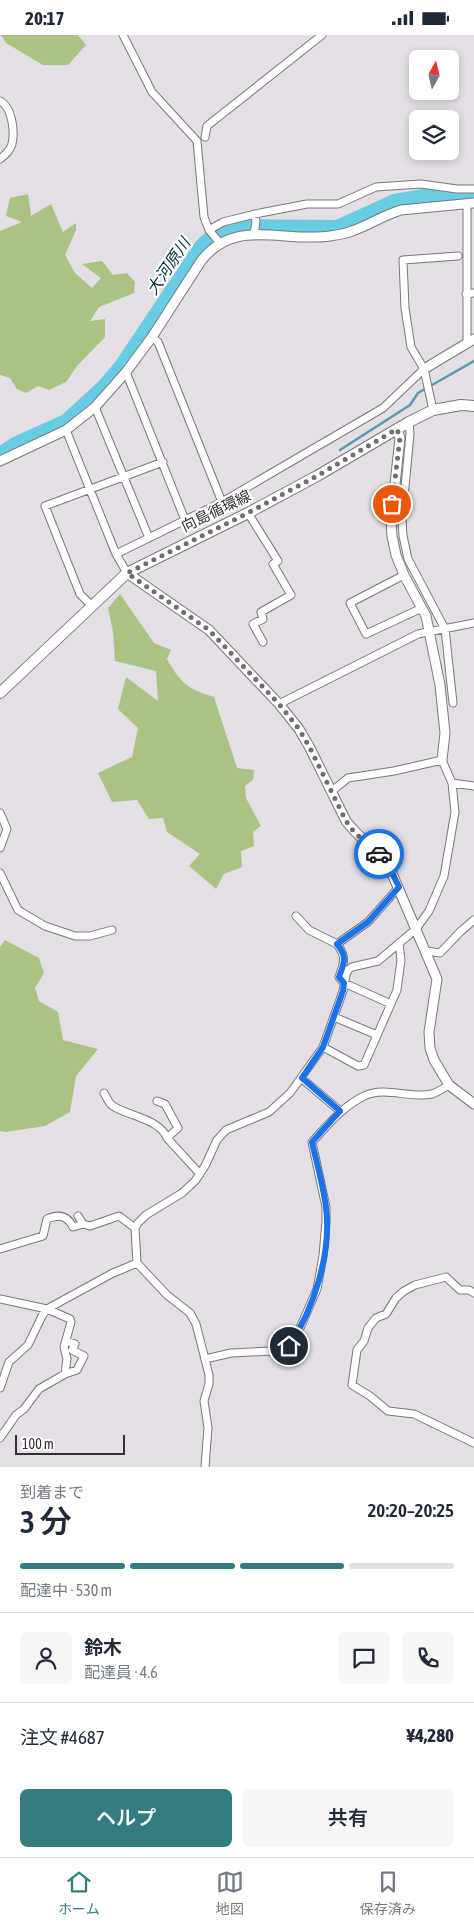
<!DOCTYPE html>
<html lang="ja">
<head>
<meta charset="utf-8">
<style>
  :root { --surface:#fff; --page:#f6f6f7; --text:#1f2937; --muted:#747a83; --line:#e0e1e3; --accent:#337c7f }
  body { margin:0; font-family:"Asap Condensed","Noto Sans JP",sans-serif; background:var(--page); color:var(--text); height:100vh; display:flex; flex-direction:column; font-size:19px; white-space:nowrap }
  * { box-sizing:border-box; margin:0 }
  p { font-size:16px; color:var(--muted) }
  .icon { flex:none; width:28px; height:28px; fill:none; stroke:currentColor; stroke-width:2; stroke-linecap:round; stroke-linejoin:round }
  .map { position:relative; height:1432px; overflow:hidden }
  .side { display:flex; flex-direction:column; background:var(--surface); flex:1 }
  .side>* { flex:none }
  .needle { width:32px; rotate:8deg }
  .fabs { position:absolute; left:409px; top:15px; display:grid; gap:10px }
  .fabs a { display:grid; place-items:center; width:50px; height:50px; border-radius:8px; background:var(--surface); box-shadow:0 2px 8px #0003; font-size:25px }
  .scale { position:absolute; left:15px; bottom:12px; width:110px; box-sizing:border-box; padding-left:5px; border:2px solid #323032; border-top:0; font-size:14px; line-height:18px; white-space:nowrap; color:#323032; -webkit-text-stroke:4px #fff; paint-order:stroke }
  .pin { position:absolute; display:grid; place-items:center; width:42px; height:42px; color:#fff; margin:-21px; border:2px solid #fff; border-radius:50%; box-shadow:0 1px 5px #0007 }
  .courier { position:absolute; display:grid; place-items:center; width:50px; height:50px; margin:-25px; border:4px solid #1a73e8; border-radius:50%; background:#fff; color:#222; box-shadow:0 1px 6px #0007 }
  .summary em { font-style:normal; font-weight:600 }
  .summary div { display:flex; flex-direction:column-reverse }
  .summary { display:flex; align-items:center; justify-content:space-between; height:85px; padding:0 20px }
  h1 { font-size:32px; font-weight:600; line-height:38px }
  .bar { display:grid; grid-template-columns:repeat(4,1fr); gap:8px 5px; align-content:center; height:60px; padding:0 20px }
  .bar i { height:6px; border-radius:4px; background:var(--line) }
  .bar .on { background:var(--accent) }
  .bar p { grid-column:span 4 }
  .line { display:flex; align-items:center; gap:12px; padding:0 20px; border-top:1px solid var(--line) }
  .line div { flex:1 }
  .round { display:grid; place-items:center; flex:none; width:52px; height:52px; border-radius:8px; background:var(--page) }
  .button { display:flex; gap:10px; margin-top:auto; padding:10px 20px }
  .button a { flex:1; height:58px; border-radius:8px; background:var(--accent); color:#fff; font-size:20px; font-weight:600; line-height:58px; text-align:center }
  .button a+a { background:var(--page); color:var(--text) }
  .status { display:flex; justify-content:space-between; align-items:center; height:35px; padding:0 25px; background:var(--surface); direction:ltr }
  .status svg { height:14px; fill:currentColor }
  .tab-bar { display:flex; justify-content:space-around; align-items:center; height:70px; border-top:1px solid var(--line); background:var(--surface); font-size:14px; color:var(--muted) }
  .tab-bar a { display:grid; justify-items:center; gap:2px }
  .tab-bar .on { color:var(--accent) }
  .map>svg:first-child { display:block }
</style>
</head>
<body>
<div class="status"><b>20:17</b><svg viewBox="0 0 49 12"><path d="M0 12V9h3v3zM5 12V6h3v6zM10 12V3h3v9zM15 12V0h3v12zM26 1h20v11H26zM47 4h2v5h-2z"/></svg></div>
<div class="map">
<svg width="474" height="1432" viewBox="0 0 474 1432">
  <rect width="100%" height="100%" fill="#e4dee5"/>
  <path fill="#aac382" d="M1 0H78L86 10 68 30H43L6 8Z
    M28 159 31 181 51 169 63 197 76 188V195L65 220 75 238 92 253 101 243 82 229 102 226 113 240 127 238 135 247 134 258 99 272 90 286 105 284V302L77 331 66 347 49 355 38 351 26 358 17 354 10 343 0 340V196L22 187 6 181 10 163Z
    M120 559 154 608 171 615 167 624C180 647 187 654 214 662L237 733 254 735 253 745 245 751 246 763 261 791 253 797 254 811 241 816 242 832 224 839 216 854 189 831 200 819 167 797 163 783 149 784 137 765 112 767 98 738 132 722 138 693 118 674 126 642 158 666 156 636 115 626 113 597 108 573Z
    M5 905 39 923 44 938 35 953 39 966 58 977 63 1005 98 1014 76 1041 70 1077 45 1091 6 1097 0 1096V912Z"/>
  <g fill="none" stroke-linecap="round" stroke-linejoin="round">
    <path stroke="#589dad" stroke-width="2.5" d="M340 415 410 370 418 358 474 326"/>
    <path stroke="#68cce2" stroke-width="14" d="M0 419 15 409 66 386 103 352 121 331 202 210 219 195 237 191 337 192 394 166 424 161H474"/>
    <defs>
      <path id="minor" d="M123 0 152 57 197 106 204 182 209 195 220 208
        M0 66C12 72 15 96 12 109 10 116 5 120 0 124
        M205 102 207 91 322 0
        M254 179 256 186 254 200
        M209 195 223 187 260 178 307 169H338L376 152 421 149 457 154H474
        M466 259 474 258
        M152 302 158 307 222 467
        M467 309V168
        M126 337 185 485
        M95 372 149 503
        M433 375 424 334 411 312 405 273 403 225 458 221
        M409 387 410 399 402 484 403 501 408 524 445 594 453 668
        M66 395 116 519 127 538
        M248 478 278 526 273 529 291 560 261 577 263 584 253 589 263 607
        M116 519 222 467 383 373 424 334
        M404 540 350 568 366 599 422 573
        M92 571 80 559 45 471 163 427
        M279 669 418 599 474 588
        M452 748 474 751
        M0 778 7 794 0 813
        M0 838 18 875 45 891 75 901H90L112 895
        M296 881 309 895 337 909
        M427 916 440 918 460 897 474 885
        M391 969 344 948 339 942C344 928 347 922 337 909L368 887 399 852
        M334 982 377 1000
        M323 1012 358 1031 364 1030 397 955 401 925 399 908
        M301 1043 340 1076
        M104 1058C107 1063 109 1069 113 1071 128 1081 160 1084 167 1103
        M157 1066 165 1069 178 1093 167 1103 200 1139
        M78 1181 83 1189 90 1191 119 1181 135 1193
        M0 1214 43 1201 47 1184C58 1179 67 1180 73 1192L83 1189
        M474 1258 469 1255H460L446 1242 415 1250 404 1256 396 1263 386 1279 376 1283 368 1293 364 1306 357 1315 352 1350 370 1361 388 1376 414 1379 474 1408
        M0 1264 47 1274 70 1284 71 1287 64 1312 67 1324 65 1339
        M205 1324 231 1318 272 1316 289 1311 300 1293 317 1254 323 1221 326 1186V1172L312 1107C328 1090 342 1072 364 1061 386 1051 410 1064 432 1059 438 1057 444 1053 449 1050
        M0 1353 9 1327 28 1310 42 1281 47 1274 111 1239 137 1228
        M0 1403 16 1380 24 1374 39 1354 65 1339 77 1335 84 1321 72 1315 75 1309 66 1306
        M205 1432 208 1393 204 1366 209 1349V1340L196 1289 190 1278 167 1260 137 1228 135 1193 138 1188 146 1180 182 1158 195 1146 205 1131 217 1105 226 1095 269 1077 290 1058 323 1012 343 956 346 940 348 935 352 932 378 926 416 894 429 876 444 841 455 777 452 748 442 725 394 736 348 743 332 756"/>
      <path id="tertiary" d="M424 334 474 304
        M397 394 400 403 391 486 392 501 396 520 404 540 426 581 440 650 445 698 442 725
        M0 426 66 395 95 372 126 337 152 302 201 226C235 182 283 208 330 201 337 200 345 199 352 196 369 190 384 180 401 175L474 168
        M127 538 209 595 279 669 299 694 310 713 346 786C358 802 375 814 388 829L437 944 429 997 430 1013 434 1025 449 1050 474 1069"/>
      <path id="secondary" d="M0 658 127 538 248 478 317 441 409 387 433 375 461 370 474 371"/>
    </defs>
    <use href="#minor" stroke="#7b767b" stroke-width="9"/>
    <use href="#tertiary" stroke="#7b767b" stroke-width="11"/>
    <use href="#secondary" stroke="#7b767b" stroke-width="12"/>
    <use href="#minor" stroke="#fff" stroke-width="7"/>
    <use href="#tertiary" stroke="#fff" stroke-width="9"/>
    <use href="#secondary" stroke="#fff" stroke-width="10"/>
  </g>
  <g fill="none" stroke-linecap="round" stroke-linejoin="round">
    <path stroke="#706d71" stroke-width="5" stroke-dasharray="0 9" d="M379 819 354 797 346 786 310 713 299 694 279 669 209 595 127 538 248 478 317 441 397 394 400 403 392 469"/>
    <path stroke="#1a73e8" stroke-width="6" d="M289 1311C314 1274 332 1217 326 1172 323 1150 317 1129 312 1107L340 1076 302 1043 323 1012 343 956 344 948 339 942C344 928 348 922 337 909L368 887 399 852 388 829 379 819"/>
  </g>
  <g text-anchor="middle" stroke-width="4.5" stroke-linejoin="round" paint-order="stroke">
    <g font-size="15" fill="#323032" stroke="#fff">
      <text transform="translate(216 476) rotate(-26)" y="5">向島循環線</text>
    </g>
    <g font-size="16" font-style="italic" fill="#01333d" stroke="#fff">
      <text transform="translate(168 231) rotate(-56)" y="6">大河原川</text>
    </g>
  </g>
</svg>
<div class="fabs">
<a><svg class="needle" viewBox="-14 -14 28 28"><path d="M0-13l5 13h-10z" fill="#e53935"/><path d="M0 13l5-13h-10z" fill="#747a83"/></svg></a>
<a><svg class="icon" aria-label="layers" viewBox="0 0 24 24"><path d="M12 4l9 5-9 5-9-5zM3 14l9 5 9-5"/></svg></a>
</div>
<div class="scale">100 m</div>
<div class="pin" style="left:392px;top:469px;background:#ea580c"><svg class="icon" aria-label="bag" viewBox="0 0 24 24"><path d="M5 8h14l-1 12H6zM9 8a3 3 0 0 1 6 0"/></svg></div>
<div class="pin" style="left:289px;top:1311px;background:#1f2937"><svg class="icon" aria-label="home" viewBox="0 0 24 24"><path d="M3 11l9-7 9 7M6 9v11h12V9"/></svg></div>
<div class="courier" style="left:379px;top:819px"><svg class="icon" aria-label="car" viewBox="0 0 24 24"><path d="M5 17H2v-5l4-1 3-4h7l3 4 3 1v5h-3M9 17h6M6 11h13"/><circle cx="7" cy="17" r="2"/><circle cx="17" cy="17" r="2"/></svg></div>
</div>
<section class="side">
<div class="summary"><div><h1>3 分</h1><p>到着まで</p></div><em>20:20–20:25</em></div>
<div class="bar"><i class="on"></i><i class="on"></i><i class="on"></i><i></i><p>配達中 · 530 m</p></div>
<div class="line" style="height:90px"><a class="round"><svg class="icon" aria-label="person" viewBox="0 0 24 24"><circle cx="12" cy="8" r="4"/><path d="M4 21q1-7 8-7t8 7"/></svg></a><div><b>鈴木</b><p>配達員 · 4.6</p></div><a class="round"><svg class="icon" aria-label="chat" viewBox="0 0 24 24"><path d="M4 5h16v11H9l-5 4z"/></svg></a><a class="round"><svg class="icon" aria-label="phone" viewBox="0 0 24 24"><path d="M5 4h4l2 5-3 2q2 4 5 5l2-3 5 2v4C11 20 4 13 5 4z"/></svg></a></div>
<div class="line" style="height:65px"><div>注文 #4687</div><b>¥4,280</b></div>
<div class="button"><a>ヘルプ</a><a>共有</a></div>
</section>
<nav class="tab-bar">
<a class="on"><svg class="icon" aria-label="home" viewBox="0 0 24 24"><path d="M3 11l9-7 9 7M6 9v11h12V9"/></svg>ホーム</a>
<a><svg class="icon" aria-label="map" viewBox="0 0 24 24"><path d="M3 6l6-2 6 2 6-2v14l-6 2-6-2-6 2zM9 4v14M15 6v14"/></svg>地図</a>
<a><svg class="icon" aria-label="saved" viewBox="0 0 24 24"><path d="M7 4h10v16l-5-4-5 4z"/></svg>保存済み</a>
</nav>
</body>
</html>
